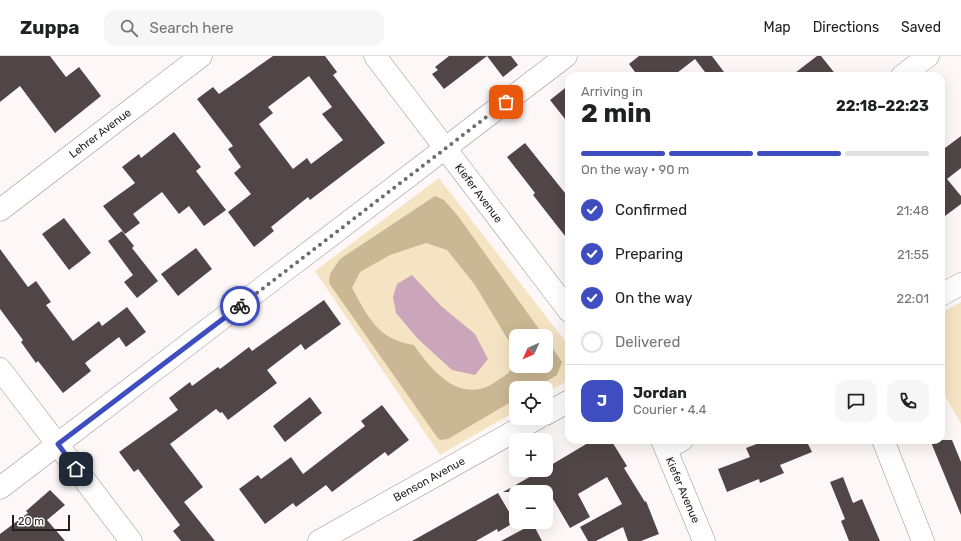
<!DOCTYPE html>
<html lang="en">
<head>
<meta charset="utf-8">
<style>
  :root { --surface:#fff; --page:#f6f6f6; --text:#202124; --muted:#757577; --line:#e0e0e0; --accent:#3e4ec1 }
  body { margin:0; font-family:Rubik,sans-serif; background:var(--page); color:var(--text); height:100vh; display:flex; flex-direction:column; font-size:15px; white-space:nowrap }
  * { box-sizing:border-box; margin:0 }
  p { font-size:13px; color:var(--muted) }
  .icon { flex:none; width:22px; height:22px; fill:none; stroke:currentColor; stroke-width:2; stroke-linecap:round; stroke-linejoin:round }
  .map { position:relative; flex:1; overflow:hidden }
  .sheet { position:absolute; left:565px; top:16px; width:380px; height:372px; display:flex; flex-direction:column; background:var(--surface); border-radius:12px; box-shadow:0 4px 16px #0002 }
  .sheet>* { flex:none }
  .needle { width:26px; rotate:225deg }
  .buttons { position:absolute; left:509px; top:273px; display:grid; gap:8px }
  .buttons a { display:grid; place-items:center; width:44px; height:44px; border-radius:8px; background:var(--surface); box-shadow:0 4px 16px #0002; font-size:20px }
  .scale { position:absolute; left:12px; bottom:10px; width:58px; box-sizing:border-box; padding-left:4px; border:2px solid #24201f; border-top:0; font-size:11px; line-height:14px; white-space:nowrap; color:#24201f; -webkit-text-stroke:3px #fff; paint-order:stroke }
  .pin { position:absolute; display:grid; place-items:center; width:34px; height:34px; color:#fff; margin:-17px; border-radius:8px; box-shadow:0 2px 6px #0006 }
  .courier { position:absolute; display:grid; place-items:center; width:40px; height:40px; margin:-20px; border:3px solid #3e4ec1; border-radius:50%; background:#fff; color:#222; box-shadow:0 1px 5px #0007 }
  .overview em { font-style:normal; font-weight:700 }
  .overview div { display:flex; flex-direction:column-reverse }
  .overview { display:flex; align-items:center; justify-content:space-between; height:68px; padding:0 16px }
  h1 { font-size:26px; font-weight:700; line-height:30px }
  .bar { display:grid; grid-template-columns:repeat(4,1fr); gap:6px 4px; align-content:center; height:48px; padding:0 16px }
  .bar i { height:5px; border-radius:3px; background:var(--line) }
  .bar .on { background:var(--accent) }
  .bar p { grid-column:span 4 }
  .line { display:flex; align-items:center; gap:10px; padding:0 16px; border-top:1px solid var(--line) }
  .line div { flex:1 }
  .round { display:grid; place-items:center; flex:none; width:42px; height:42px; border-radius:12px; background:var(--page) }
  ol { padding:0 16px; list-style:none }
  li { display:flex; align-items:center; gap:12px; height:44px }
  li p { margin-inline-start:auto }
  li .icon { padding:4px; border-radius:50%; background:var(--accent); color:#fff; stroke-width:4 }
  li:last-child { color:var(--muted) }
  li i { width:22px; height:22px; border:2px solid var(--line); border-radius:50% }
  header { display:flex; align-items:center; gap:24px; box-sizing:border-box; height:56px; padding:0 20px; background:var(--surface); border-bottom:1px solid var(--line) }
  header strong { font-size:19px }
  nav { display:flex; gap:22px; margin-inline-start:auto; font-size:14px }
  .search { width:280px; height:36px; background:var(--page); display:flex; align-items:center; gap:10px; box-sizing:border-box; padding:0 14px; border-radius:12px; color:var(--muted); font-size:15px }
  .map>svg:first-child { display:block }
</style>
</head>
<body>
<header>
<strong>Zuppa</strong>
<div class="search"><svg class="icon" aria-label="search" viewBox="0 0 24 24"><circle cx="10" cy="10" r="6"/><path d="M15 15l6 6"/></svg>Search here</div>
<nav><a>Map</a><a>Directions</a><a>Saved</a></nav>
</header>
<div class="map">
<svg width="961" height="485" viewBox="0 0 961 485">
  <rect width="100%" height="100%" fill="#fdf8f7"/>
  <path fill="#f5e4c4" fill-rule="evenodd" d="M439 122 569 290V324L546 337V332H516V355L440 399 315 215ZM516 280H546V310H516Z
    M961 246V368L941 333V257Z"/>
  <path fill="#cab793" d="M435 140 444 144 458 160 544 280H516V297L475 229 447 194 426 187 390 199 360 216 352 232C368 261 378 284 414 289 433 317 463 351 498 324 506 319 514 314 516 304V310H546V283L562 306 557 319 535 332H516V343L448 383 440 384 437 381 329 227 330 218 340 203Z"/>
  <path fill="#cba5b9" d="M412 219 441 250 475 278 488 303 475 319 452 314 418 283 396 257 393 241 397 228Z"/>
  <path fill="#504647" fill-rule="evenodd" d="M0 0H50L66 21 79 11 101 40 55 77 20 30 0 46Z
    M273 0H325L337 16 333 19 385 87 310 144 308 141 271 171 274 175 254 191 228 156 251 138 234 117 241 111 228 93 233 90 197 43 213 31 219 38ZM309 20 332 51 322 58 343 84 311 108 307 102 293 113 259 68 273 57 268 51Z
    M449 0H511L518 9 503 21 487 0 444 33 432 18 438 14 435 11Z
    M639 0H712L727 20H708L695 3 673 20H638L629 8Z
    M817 0H821L837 20H791Z
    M569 29V68L550 44Z
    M174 76 201 111 196 115 226 154 204 170 189 150 179 158 162 136 133 158 140 167 125 178 103 150 135 127 122 111 139 98 141 102Z
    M961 80V112L947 123 961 140V148L941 163V95Z
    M525 87 569 142V185L533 139 535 137 507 101Z
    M64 162 91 197 69 214 42 178Z
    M122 175 134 190 132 192 158 225 137 242 124 226 133 219 108 185Z
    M196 192 212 213 178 240 161 218Z
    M0 193 28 231 36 225 51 246 46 249 73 285 99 265 102 270 127 251 146 276 126 291 119 281 85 307 91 315 63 337 38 305 36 307 21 286 23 284 0 253Z
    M324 244 341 268 305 294 301 288 267 314 277 327 228 364 222 356 220 357 216 353 170 388 203 431 184 446 215 485H181L173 475 180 469 138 413 134 416 119 396 178 354 169 342 190 326 192 330 218 311 220 313 249 291 252 295Z
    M310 341 322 357 285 386 273 370Z
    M382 349 409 384 388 400 385 396 332 436 326 429 296 451 293 447 265 468 239 433 258 419 261 423 291 401 303 418 365 370 361 365Z
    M593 384H611L627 410 624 412 645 446 646 445 659 478 641 485H628L623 471 596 485H588L580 471 622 448 607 421 578 438 590 461 570 472 553 443 546 446V436H503L542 414H546V412Z
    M767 384H806L812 396 780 409 784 417 760 427 759 423 727 436 718 413 750 401 746 392Z
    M930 384H952L961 406V459Z
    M843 421 853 447 862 443 880 485H849L841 465 845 463 830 426Z
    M50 434 65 449 47 464 65 485H0V478L28 457 26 455Z
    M498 437 515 466 498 476 497 473 476 485H412Z
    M533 468 542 485H501Z"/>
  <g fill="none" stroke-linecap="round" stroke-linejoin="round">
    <defs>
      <path id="minor" d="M375 0 569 255
        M902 20 928 0
        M0 154 201 0
        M941 239 961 228
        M0 313 131 485
        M546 358 569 345
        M662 384 704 485
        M883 384 923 485
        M666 393 682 384
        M0 432 566 0
        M319 485 538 362"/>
    </defs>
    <use href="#minor" stroke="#9d918e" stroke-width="23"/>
    <use href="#minor" stroke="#fff" stroke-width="22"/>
  </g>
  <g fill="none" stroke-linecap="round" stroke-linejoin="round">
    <path stroke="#706c6b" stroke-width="4" stroke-dasharray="0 7.2" d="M240 250 506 46"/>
    <path stroke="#3e4ec1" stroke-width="5" d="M76 413 58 388 240 250"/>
  </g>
  <g text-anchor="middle" stroke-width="4" stroke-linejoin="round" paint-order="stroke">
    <g font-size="11" fill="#24201f" stroke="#fff">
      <text transform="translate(100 77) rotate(-37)" y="4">Lehrer Avenue</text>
      <text transform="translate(479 137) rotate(53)" y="4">Kiefer Avenue</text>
      <text transform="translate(429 423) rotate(-29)" y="4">Benson Avenue</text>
      <text transform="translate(683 434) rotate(67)" y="4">Kiefer Avenue</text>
    </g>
  </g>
</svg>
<div class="buttons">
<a><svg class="needle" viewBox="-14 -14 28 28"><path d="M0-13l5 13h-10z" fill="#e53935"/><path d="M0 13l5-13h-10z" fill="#757577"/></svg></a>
<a><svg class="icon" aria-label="locate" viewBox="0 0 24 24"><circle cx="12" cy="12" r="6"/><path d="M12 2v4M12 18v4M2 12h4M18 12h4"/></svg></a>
<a>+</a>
<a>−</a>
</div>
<div class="scale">20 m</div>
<div class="pin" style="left:506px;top:46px;background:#ea580c"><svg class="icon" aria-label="bag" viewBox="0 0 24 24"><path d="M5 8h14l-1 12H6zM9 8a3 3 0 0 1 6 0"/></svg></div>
<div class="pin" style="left:76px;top:413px;background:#1f2937"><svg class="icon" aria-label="home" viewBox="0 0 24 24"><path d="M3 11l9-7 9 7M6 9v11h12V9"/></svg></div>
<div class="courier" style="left:240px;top:250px"><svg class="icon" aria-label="bike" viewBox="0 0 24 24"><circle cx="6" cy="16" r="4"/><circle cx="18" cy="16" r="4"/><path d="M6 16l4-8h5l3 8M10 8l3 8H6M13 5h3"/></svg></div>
<section class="sheet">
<div class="overview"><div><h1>2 min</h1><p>Arriving in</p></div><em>22:18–22:23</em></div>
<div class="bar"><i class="on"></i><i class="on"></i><i class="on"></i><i></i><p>On the way · 90 m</p></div>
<ol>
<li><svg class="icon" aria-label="check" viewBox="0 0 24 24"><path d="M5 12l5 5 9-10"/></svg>Confirmed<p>21:48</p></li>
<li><svg class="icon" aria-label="check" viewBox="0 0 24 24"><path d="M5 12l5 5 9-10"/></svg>Preparing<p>21:55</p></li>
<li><svg class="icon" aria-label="check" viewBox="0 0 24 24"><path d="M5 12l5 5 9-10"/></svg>On the way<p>22:01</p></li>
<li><i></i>Delivered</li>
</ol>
<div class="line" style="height:72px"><b class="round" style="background:var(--accent);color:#fff">J</b><div><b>Jordan</b><p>Courier · 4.4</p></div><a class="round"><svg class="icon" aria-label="chat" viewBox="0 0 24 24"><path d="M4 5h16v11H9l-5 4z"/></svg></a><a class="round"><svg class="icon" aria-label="phone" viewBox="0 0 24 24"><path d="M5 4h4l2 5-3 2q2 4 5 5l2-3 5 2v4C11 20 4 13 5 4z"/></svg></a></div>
</section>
</div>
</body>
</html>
